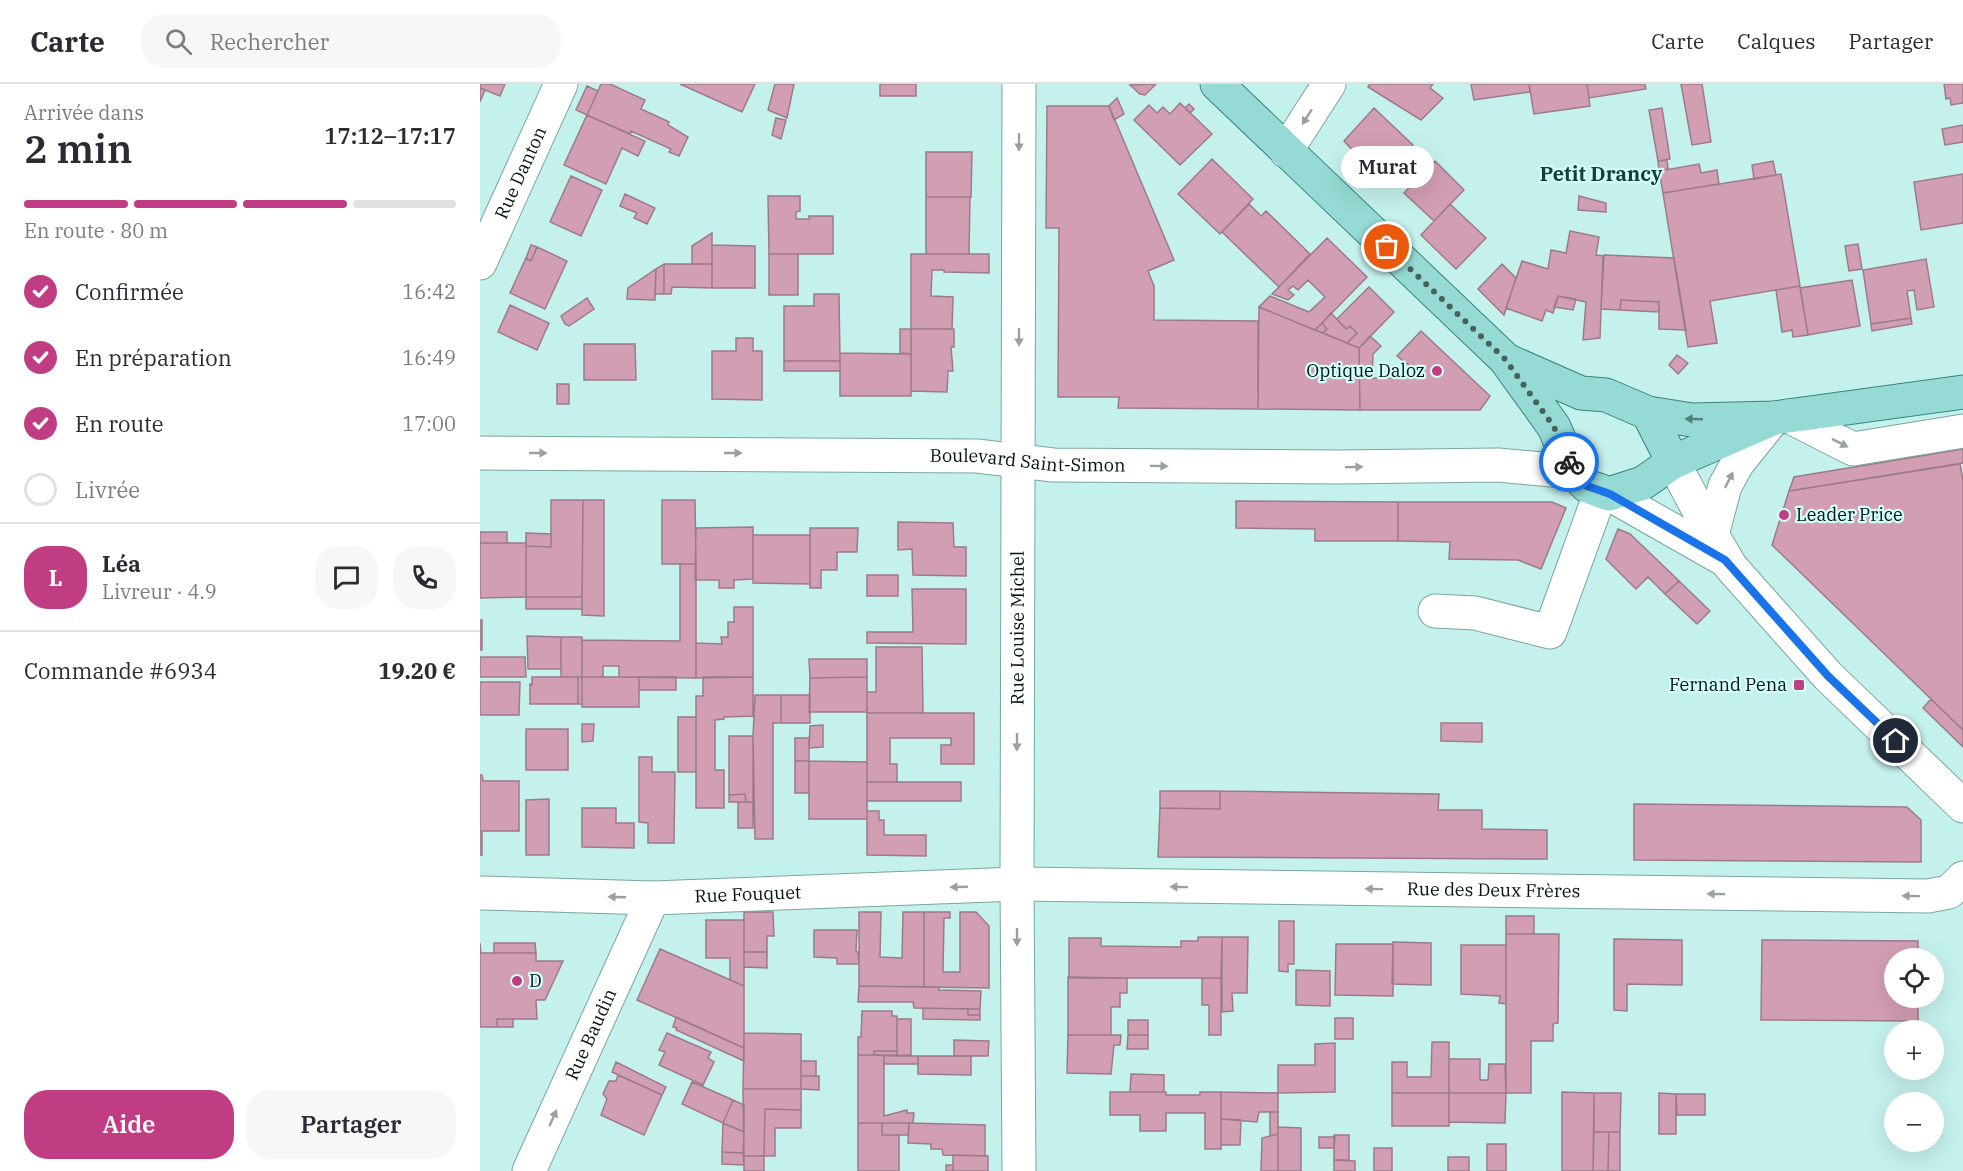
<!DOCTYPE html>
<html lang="fr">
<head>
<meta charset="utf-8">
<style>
  :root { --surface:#fff; --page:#f7f7f7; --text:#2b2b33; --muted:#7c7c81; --line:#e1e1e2; --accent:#c03d83 }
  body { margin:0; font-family:"IBM Plex Serif",serif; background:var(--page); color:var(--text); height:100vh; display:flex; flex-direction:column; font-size:22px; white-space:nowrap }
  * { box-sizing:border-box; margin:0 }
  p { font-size:20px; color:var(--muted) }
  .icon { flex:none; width:33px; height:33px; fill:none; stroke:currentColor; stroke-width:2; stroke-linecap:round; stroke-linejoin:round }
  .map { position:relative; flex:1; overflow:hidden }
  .details { display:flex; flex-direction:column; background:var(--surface); width:480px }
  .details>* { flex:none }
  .buttons { position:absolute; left:1404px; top:864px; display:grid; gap:12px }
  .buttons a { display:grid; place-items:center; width:60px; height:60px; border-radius:50%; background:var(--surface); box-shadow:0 6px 24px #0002; font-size:30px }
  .pin { position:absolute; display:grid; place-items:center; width:51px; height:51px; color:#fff; margin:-26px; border:3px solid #fff; border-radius:50%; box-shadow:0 2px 6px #0007 }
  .courier { position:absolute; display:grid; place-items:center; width:60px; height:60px; margin:-30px; border:4px solid #1a73e8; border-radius:50%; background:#fff; color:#222; box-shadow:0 2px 8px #0007 }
  .bubble { position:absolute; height:42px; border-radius:21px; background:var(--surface); box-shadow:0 6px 24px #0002; font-size:20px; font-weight:600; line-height:42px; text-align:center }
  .headline em { font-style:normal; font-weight:600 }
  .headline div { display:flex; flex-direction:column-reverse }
  .headline { display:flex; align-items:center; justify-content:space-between; height:102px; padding:0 24px }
  h1 { font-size:39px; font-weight:600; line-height:45px }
  .bar { display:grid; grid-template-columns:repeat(4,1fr); gap:9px 6px; align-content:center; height:72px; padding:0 24px }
  .bar i { height:8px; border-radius:4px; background:var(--line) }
  .bar .active { background:var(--accent) }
  .bar p { grid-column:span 4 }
  .line { display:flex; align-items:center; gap:15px; padding:0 24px; border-top:2px solid var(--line) }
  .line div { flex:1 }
  .round { display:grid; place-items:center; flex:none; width:63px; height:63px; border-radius:24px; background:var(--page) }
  ol { padding:0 24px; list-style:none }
  li { display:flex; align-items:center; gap:18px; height:66px }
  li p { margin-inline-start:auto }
  li .icon { padding:6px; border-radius:50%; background:var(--accent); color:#fff; stroke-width:4 }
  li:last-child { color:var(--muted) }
  li i { width:33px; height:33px; border:3px solid var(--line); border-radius:50% }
  .cta { display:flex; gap:12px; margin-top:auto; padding:12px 24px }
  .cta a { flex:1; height:69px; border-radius:24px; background:var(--accent); color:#fff; font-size:24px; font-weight:600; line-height:69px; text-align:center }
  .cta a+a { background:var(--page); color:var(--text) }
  header { display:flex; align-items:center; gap:36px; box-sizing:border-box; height:84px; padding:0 30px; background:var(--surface); border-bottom:2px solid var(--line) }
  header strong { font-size:28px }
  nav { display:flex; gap:33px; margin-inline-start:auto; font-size:21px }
  .search { width:420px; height:54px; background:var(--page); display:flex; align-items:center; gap:15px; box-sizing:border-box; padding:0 21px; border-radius:24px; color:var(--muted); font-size:22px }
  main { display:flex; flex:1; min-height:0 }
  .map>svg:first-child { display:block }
</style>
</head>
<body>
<header>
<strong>Carte</strong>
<div class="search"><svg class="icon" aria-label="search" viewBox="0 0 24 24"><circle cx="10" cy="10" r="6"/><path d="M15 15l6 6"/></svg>Rechercher</div>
<nav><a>Carte</a><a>Calques</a><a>Partager</a></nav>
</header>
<main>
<section class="details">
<div class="headline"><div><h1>2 min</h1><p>Arrivée dans</p></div><em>17:12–17:17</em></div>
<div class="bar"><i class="active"></i><i class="active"></i><i class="active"></i><i></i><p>En route · 80 m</p></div>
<ol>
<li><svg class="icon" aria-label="check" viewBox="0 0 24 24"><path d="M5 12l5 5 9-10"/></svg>Confirmée<p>16:42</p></li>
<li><svg class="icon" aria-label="check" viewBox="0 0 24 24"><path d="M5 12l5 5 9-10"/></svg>En préparation<p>16:49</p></li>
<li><svg class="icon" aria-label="check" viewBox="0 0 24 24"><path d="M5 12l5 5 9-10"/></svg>En route<p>17:00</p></li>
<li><i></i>Livrée</li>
</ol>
<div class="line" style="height:108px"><b class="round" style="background:var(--accent);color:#fff">L</b><div><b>Léa</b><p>Livreur · 4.9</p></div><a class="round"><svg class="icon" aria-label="chat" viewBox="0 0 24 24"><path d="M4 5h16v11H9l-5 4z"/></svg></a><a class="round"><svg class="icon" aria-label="phone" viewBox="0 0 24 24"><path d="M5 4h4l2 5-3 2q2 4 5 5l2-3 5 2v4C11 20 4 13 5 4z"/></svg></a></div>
<div class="line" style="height:78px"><div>Commande #6934</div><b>19.20 €</b></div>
<div class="cta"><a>Aide</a><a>Partager</a></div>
</section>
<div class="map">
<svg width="1483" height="1087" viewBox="0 0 1483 1087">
  <rect width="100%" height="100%" fill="#c5f1ec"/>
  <path fill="#d29eb4" stroke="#9c7b89" stroke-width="1.5" d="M0 0H25L20 12 0 4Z
    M121 0H130L165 16 161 25 189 38 188 41 208 53 199 72 189 68 191 65 151 47 150 50 107 31Z
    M200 0H275L262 28Z
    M295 0H314L307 34 288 26Z
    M400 0H436V12H400Z
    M676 0 665 11 660 10 650 1Z
    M890 0H953L950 4 963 14 941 36 888 3Z
    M991 0H1049L1050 8 994 16Z
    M1049 0H1107L1110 22 1054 30Z
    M1107 0H1165L1166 5 1109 14Z
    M1201 0H1222L1231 58 1212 61Z
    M1464 0H1483V19L1471 21 1470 14 1466 15Z
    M107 2 118 7 107 31 96 26Z
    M0 4 5 6 0 18Z
    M637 14 644 30 634 36 629 22Z
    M700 19 732 50 700 81 654 36 669 21 677 29 683 23 690 30Z
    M709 20 714 25 710 29 705 24Z
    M567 22H629L694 176 668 187 674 202V236L778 237V325L638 324 639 313H578L579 144H566Z
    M894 24 933 61 908 87 882 64 876 70 864 57Z
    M1182 24 1190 75 1178 77 1169 26Z
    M107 31 165 57 158 72 142 64 126 100 84 81Z
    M296 34 306 36 301 55 292 51Z
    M1483 41V58L1465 61 1462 45Z
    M446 68H492L491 113H446Z
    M732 75 773 115 740 150 698 110Z
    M1187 76 1188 85 1179 87 1178 77Z
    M955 77 984 106 954 137 924 109Z
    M1293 77 1296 91 1274 95 1272 81Z
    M1219 80 1221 89 1237 86 1239 100 1183 109 1179 87Z
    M1301 90 1320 202 1230 217 1237 259 1208 263 1183 109Z
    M1483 90V139L1441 146 1434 98Z
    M91 92 122 106 101 152 70 138Z
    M145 110 175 124 167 140 154 134 157 129 140 122Z
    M288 112H320V127L316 128V135H329V132H353V170H289Z
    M1099 112 1126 119V128L1098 126Z
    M446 113H490L489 170H446Z
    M769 120 781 132 786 127 830 170 799 203 742 148Z
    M970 120 1006 154 976 185 941 151Z
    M1090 147 1119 153 1116 171 1123 172 1120 254 1103 256 1106 218 1078 212 1073 229 1066 226 1062 237 1026 224 1042 177 1068 185 1071 166 1086 169Z
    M232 149V180H212V162Z
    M847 154 887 193 842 239 835 246 779 223 790 212 829 228 845 213 828 196 818 206 813 202 808 206 814 211 808 216 792 210Z
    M1378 160 1382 185 1369 187 1365 162Z
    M51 161 57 163 51 177 46 174Z
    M232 161 275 162V204H232Z
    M57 163 87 177 65 225 30 209 46 174 51 177Z
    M289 170H318V211H289Z
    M431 170H509V189L464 188V186H452L451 212 473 213 472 245H431Z
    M1124 171 1194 174 1206 246 1179 245V218L1141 216 1140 226 1121 225Z
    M1446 175 1454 223 1437 226 1434 206 1427 207 1431 234 1391 240 1383 186Z
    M184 180H232V204L192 203 191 210H184Z
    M184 180V210H175L176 185Z
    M1022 180 1036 194 1024 231 998 205Z
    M176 185 175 216 147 215 148 204Z
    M1372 196 1380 242 1328 251 1320 204Z
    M1320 202 1328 251 1313 253 1312 246 1302 248 1296 206Z
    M889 203 914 228 879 264 867 259 877 249 870 242 866 245 857 235Z
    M334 210H359L360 277H304V222H334Z
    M1078 212 1096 215 1093 226 1074 223Z
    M107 214 114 225 89 242 85 240 81 232Z
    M1141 216 1179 218V228L1140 226Z
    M30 221 69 239 57 266 18 248Z
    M779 223 879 264 880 326 778 325Z
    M851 229 866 245 870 242 877 249 867 259 843 249 847 245 842 239Z
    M1431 234 1432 240 1392 247 1391 240Z
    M842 239 847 245 843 249 835 246Z
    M420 245H431V270L420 269Z
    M431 245H474V263H471L473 287H468L467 308 431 307Z
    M941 247 1010 312 1000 326H880L879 264 890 252 901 262 893 270 892 294H938L941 291 917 272Z
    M256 254H273V267H282V316L232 315V267H256Z
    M104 260H155L156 296H104Z
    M360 269 431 270V312H360Z
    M1197 271 1208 279 1198 290 1189 281Z
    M304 277H360V287H304Z
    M77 300H89V320H77Z
    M1483 365V379L1309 407 1314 393Z
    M1480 380 1483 396V646L1292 461 1309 407Z
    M71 416H103L102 513H46V462L71 463Z
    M103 416H124V532L102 531Z
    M182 416H215L216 480H182Z
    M756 417 918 418V457H835V445L756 444Z
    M918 418H1072L1086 424 1061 485 1038 476 969 475 970 458 918 457Z
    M418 438 473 439 474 463H486V492L433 491 432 465 418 466Z
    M273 443V495L254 496V504H239V496H215L216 444Z
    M330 444H378L377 468H357V486H341V504H330Z
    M1138 445 1150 450 1199 497 1185 510 1168 493 1156 505 1126 475Z
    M0 448H27V459H0Z
    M46 449 71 450V463L46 462Z
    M273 451H330V500L273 499Z
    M0 459H46V513L0 514Z
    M200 480H216V594L139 593V582H123V593H102V556L200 557Z
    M387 491H418V512H387Z
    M1199 497 1230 527 1217 540 1185 510Z
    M432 505H486V560L387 559V548H433Z
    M46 513H102V525H46Z
    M254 523H273V593L216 594V559L242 560 241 553H248V538H254Z
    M0 536H2V566H0Z
    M47 552 81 553V585H48Z
    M81 553H102V593H81Z
    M396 563H442L443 629H387V608H396Z
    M0 573H45L46 593H0Z
    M329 575H387V593L330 594Z
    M52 593H98V620H50V600L52 601Z
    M98 593H102V620H98Z
    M102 593H159V623H102Z
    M159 593H196V606H159Z
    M223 593H273V632L244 633V635L235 636V686H244V724H216V612H223Z
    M387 593V628H329L330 594Z
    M0 598H40L39 631H0Z
    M275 611H301V639H293V755H275L273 652Z
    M301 611H330V639H301Z
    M1451 615 1483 646V663L1443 624Z
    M387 629H494V680H461V661H471V654H410V680H417V698H387Z
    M198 633H216V688H198Z
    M961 639H1002V658L961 657Z
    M102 640H114L113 657 102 658Z
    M343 641V663L329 664 330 642Z
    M46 645H88V686H46Z
    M249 652H273V718H266L265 710 249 711Z
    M315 654H329V677H315Z
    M159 673H172V688H195L194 759H168V739L159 738Z
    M315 677H329V709H315Z
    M329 677 387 678V735H329Z
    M0 691H2L3 697H39V747H2V771H0Z
    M387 698H481V717H387Z
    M680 707H740V725L680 724Z
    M740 707 959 710 958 726H1002V745L1067 746V775L678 773 680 724 740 725Z
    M265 710 266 718H249V711Z
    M69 715V771H46V716Z
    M258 718H273V744H258Z
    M1154 720 1427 723 1441 736V778L1154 776Z
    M102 724H136V739H154V764L102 763Z
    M387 727H399V736H404V751H446V772L387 771Z
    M264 828H293L294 852H287V868H264Z
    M379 828H401L400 873 422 874 423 828H444V903L379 902Z
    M444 828H470V834H464L463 888H480V828H496L509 842V904L444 903Z
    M1026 832H1054V850H1026Z
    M226 836H264V902L250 896V874H226Z
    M799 837H814V880H808V888L799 887Z
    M334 846H377L376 868H378L379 880H357V874L334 873Z
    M1026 850H1079L1078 939 1073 940V957H1051V1009H1026Z
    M718 853H742L741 894H589V854H621V862L701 863V857H718Z
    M742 853H768L767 909H752L753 927 742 928Z
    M1134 855 1202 856V901L1147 900V927L1134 926Z
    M1282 856 1438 857V874H1414V914H1438V937L1281 936Z
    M913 858 951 859V901L912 900Z
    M0 859 1 869H56V877H83L65 916H56L57 935H17V943H0Z
    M14 859H55L56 869H14Z
    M856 860H913V912L855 911Z
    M981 861H1026V920L1019 919 1020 912 981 910Z
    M180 865 264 902V964L157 916Z
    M264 868H287V884L264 883Z
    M816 886 850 887V922L816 921Z
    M588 893 647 894V909H640V923H631V951H588Z
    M722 894H741V951H729V921H722Z
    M379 902 459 903V906L501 907 500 925 434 924 433 918H378Z
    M443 924 488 925V931H500V936L443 935Z
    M488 925H500V931H488Z
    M382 927H412V932H417V967H394V971H378V953H381Z
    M196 933 264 964V977L196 946 197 944 193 943Z
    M855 934H873V955H855Z
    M17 935H33V943H17Z
    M417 935H431V971L417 972Z
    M648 936H668V951H648Z
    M187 949 231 968 228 974 234 978 223 1001 179 981 185 968 179 966Z
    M264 949 321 950V1005H263Z
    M588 951H641L640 961H634L631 990 587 989Z
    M648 951H668V965H647Z
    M474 956 509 957 508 972H474Z
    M952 958H969V1009H912V978H927V993H951Z
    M855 959V1008L798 1009V981H835V960Z
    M394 967H417V972L394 971Z
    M378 971H404V1032L427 1026V1029H434L433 1039H378Z
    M404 971 438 972V980H404Z
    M438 972H491V991L438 990Z
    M969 975H1000V996H1008L1009 980H1025L1026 1009H969Z
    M321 977H336V992H321Z
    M136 978 186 1003 182 1011 132 988Z
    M651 990 684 991V1008H650Z
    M138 991 182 1011 164 1051 121 1031 127 1015 123 1010 129 997H136Z
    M321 992H339V1006L321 1005Z
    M212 998 253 1016 243 1039 202 1020Z
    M263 1005H321V1026L285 1025 284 1072H264Z
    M630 1008H686V1011H720V1008H741V1065H725V1029H686V1047H660V1031H630Z
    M741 1008 798 1009V1028H779L777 1038 741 1035Z
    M1082 1008 1114 1009 1113 1087H1082Z
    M912 1009H969V1042H912Z
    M969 1009H1026L1025 1039 969 1038Z
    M1114 1009H1141L1140 1048H1114Z
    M1179 1009 1196 1010V1050H1179Z
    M1196 1010H1225V1031H1197Z
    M253 1016 264 1021V1048L243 1039Z
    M285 1025 321 1026V1044H295V1072H284Z
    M790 1028H798V1050L790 1052Z
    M741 1035 761 1036 760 1061H741Z
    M243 1039 264 1048 263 1069 242 1068Z
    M378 1039H402V1051H419V1087H378Z
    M402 1039H429L428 1051H402Z
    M429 1039 505 1041V1072L463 1071 462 1065H451V1060L428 1059Z
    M798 1043 821 1044V1087H798Z
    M1114 1048H1129L1128 1087H1113Z
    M1129 1048H1140V1087H1128Z
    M798 1050V1087H781L782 1054Z
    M854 1051H869V1076H854Z
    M839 1053H855L854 1064H839Z
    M1007 1060H1026V1087H1007Z
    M894 1064H912V1087H894Z
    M242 1068 263 1069 264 1081 242 1080Z
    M473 1071 508 1072V1087H473Z
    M264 1072H284V1087H264Z
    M968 1073H989V1087H968Z
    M854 1076 875 1077V1087H854Z
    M466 1081H473V1087H466Z"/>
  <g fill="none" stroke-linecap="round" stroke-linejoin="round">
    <defs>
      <g id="minor">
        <path d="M806 67 849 0"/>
        <path id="s1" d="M0 179 81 0"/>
        <path d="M1308 332 1373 365 1483 347"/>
        <path id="s2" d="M0 369 497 372 573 381 859 383 1018 381 1093 388"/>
        <path d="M1193 378 1232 451 1251 483 1348 592 1483 722"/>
        <path d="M1129 410 1245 476"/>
        <path d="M1232 451 1245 402 1257 380 1294 334"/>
        <path d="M955 527 995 529 1070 548 1121 407"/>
        <path id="s3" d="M0 809 173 814 537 800 1448 812 1469 808 1483 794"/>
        <path id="s4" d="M49 1087 173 814"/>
        <path id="s5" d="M539 1087 537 800 539 0"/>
      </g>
      <path id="major" d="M737 0 1025 275 1074 343 1093 388 1107 402 1129 410 1163 399 1193 378 1294 334
        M1026 276 1101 309 1126 311 1168 329 1193 378
        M1168 329 1212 336 1294 334 1483 308"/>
    </defs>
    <use href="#minor" stroke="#7ba5a0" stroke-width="35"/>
    <use href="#major" stroke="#35857e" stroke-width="35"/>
    <use href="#minor" stroke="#fff" stroke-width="33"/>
    <use href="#major" stroke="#95dad4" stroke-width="33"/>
  </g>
  <defs><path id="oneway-solid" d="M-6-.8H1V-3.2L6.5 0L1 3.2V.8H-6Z" transform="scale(1.5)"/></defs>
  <g fill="#9ba1a0">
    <use href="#oneway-solid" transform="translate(827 33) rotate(123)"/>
    <use href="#oneway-solid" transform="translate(539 58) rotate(90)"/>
    <use href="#oneway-solid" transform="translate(539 253) rotate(90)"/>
    <use href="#oneway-solid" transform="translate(1360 359) rotate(27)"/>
    <use href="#oneway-solid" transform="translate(58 369)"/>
    <use href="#oneway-solid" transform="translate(253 369)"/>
    <use href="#oneway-solid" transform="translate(679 382) rotate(1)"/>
    <use href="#oneway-solid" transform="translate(874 383) rotate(-1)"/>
    <use href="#oneway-solid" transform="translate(1249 396) rotate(-63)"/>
    <use href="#oneway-solid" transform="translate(537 658) rotate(90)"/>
    <use href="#oneway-solid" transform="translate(479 803) rotate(178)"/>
    <use href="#oneway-solid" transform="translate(699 803) rotate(-179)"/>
    <use href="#oneway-solid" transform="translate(894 805) rotate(-179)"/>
    <use href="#oneway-solid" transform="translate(1236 810) rotate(-179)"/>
    <use href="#oneway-solid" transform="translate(1431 812) rotate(-179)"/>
    <use href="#oneway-solid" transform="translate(137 813) rotate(-178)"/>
    <use href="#oneway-solid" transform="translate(537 853) rotate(90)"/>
    <use href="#oneway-solid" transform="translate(73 1034) rotate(-66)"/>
  </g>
  <use fill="#54807d" href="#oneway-solid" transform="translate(1214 335) rotate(-178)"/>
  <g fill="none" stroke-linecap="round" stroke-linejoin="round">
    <path stroke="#48615e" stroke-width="6" stroke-dasharray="0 10.8" d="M907 163 1025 275 1074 343 1089 378"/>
    <path stroke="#1a73e8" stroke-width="8" d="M1089 378 1093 388 1107 402 1130 410 1245 476 1348 592 1416 657"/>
  </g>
  <g fill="#c03d83" stroke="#d2fff9" stroke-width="2">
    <circle cx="957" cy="287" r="6"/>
    <circle cx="1304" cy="431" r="6"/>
    <rect x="1313" y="595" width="12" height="12" rx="3"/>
    <circle cx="37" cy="897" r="6"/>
  </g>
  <g text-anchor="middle" stroke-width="4.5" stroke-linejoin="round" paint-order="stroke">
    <g font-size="18" fill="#041312" stroke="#d2fff9">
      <text dy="6" stroke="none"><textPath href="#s1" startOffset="99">Rue Danton</textPath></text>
      <text dy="6" stroke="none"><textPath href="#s2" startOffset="548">Boulevard Saint-Simon</textPath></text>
      <text dy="6" stroke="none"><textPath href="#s5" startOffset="543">Rue Louise Michel</textPath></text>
      <text dy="6" stroke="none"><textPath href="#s3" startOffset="1014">Rue des Deux Frères</textPath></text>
      <text dy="6" stroke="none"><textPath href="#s3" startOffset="268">Rue Fouquet</textPath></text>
      <text dy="6" stroke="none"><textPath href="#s4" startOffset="150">Rue Baudin</textPath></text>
    </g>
    <g font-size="18" fill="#041312" stroke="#d2fff9" text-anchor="end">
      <text x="945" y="293">Optique Daloz</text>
      <text x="1316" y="437" text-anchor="start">Leader Price</text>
      <text x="1307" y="607">Fernand Pena</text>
      <text x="49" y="903" text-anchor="start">D</text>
    </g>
    <g font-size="20" font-weight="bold" fill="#153e3a" stroke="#d2fff9">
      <text x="1121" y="97">Petit Drancy</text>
    </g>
  </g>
</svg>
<div class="buttons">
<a><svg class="icon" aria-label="locate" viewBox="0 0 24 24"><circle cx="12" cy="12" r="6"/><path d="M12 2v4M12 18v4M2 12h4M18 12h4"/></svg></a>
<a>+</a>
<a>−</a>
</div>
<div class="pin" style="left:907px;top:163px;background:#ea580c"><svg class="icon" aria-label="bag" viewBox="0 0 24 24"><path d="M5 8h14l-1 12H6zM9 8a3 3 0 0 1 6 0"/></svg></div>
<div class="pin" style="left:1416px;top:657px;background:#1f2937"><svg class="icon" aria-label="home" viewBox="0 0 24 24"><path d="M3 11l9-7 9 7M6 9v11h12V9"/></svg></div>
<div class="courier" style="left:1089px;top:378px"><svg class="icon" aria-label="bike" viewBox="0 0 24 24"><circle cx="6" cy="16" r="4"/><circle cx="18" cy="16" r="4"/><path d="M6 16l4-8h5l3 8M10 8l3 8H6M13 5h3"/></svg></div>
<div class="bubble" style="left:861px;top:62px;width:93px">Murat</div>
</div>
</main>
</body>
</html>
